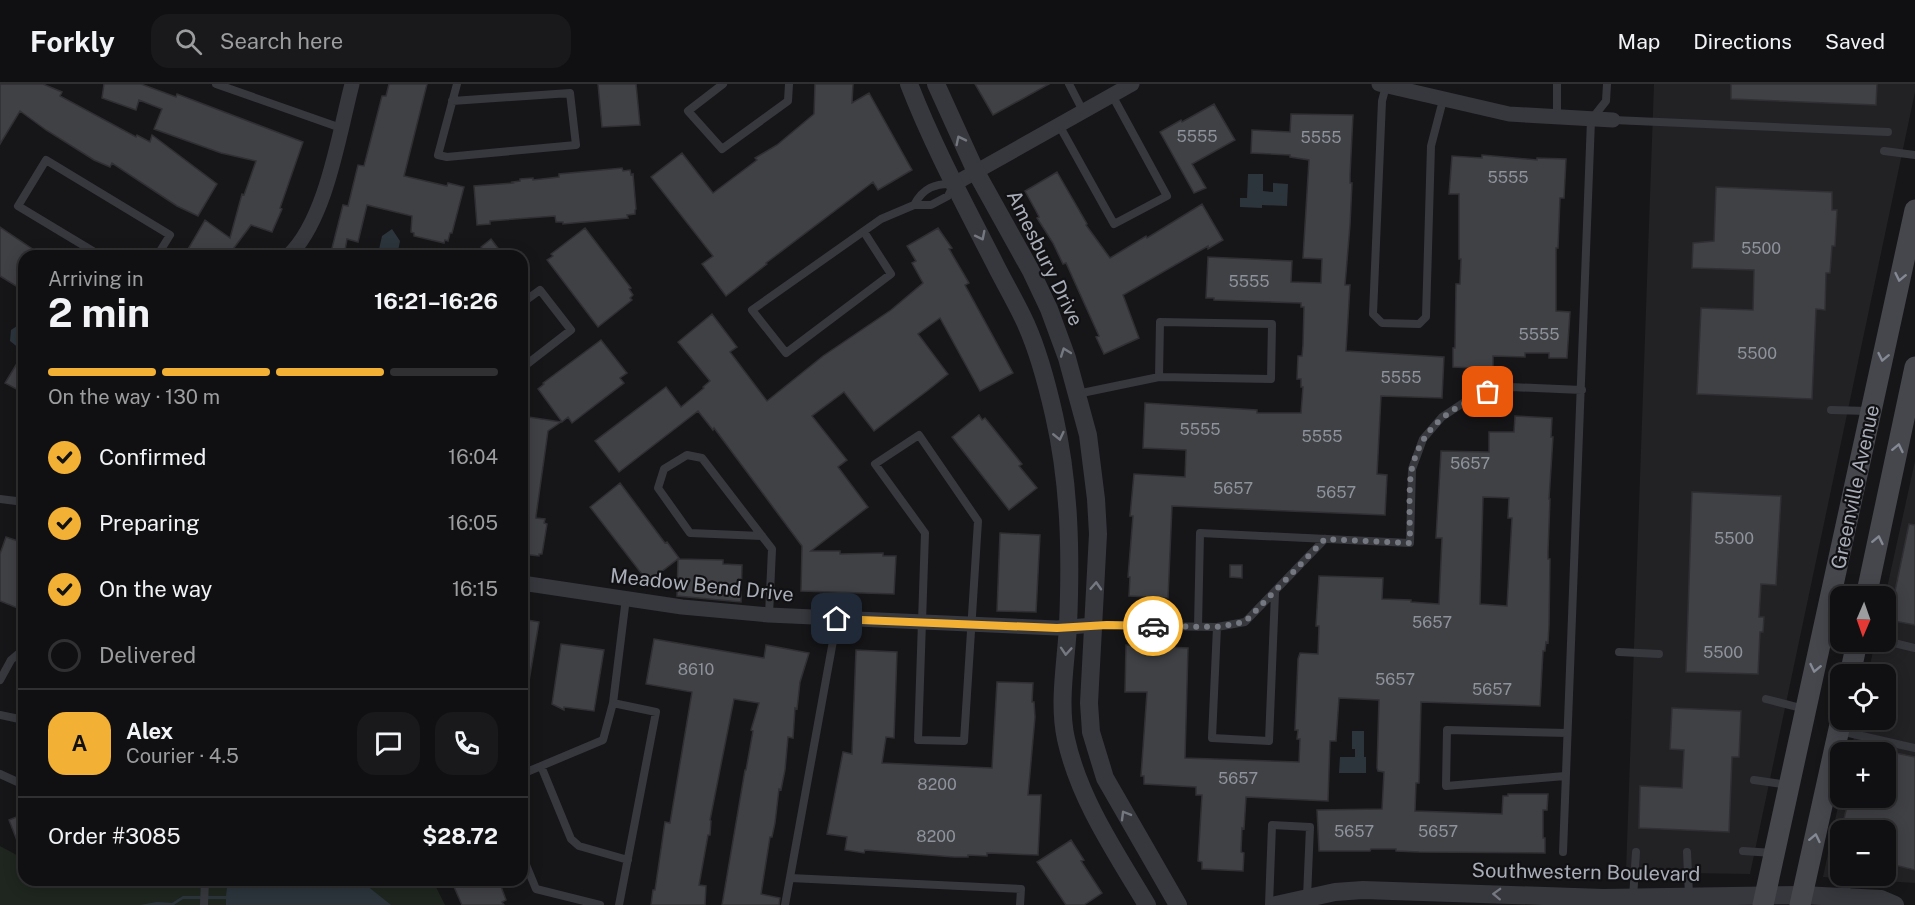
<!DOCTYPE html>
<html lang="en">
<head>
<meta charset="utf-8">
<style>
  :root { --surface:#101012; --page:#19191b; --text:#f1f3f6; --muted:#9c9d9f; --line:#303032; --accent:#f2b134 }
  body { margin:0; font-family:"Public Sans",sans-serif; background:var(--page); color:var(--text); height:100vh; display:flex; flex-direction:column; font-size:22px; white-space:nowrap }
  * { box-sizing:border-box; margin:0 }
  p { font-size:20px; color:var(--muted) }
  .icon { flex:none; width:33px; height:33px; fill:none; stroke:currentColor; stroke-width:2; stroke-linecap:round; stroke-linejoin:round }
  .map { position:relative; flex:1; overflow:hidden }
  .sheet { position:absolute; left:18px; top:166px; width:510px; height:636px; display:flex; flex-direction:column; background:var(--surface); border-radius:18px; box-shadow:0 3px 15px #0003,0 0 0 2px var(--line) }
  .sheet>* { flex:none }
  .needle { width:39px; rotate:182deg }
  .fabs { position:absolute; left:1830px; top:502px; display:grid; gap:12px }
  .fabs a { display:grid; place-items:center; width:66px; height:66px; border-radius:12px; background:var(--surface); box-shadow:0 3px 15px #0003,0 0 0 2px var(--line); font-size:30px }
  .pin { position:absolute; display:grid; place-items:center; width:51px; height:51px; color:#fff; margin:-26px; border-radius:12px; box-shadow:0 3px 9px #0006 }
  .courier { position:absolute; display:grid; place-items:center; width:60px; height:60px; margin:-30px; border:4px solid #f2b134; border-radius:50%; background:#fff; color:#222; box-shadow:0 2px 8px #0007 }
  .headline em { font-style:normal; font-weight:700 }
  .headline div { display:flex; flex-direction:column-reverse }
  .headline { display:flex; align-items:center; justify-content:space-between; height:102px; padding:0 30px }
  h1 { font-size:39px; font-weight:700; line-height:45px }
  .bar { display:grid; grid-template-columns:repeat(4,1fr); gap:9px 6px; align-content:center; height:72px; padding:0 30px }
  .bar i { height:8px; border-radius:4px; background:var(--line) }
  .bar .current { background:var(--accent) }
  .bar p { grid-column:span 4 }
  .line { display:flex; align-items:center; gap:15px; padding:0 30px; border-top:2px solid var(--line) }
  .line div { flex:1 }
  .round { display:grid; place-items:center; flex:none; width:63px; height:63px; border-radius:18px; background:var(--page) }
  ol { padding:0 30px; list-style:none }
  li { display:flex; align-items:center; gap:18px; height:66px }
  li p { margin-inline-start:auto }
  li .icon { padding:6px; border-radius:50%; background:var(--accent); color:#111; stroke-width:4 }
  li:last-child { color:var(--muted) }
  li i { width:33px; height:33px; border:3px solid var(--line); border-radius:50% }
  header { display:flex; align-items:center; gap:36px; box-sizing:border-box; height:84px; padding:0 30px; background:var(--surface); border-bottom:2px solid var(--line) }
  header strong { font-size:28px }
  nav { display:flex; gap:33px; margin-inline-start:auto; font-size:21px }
  .search { width:420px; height:54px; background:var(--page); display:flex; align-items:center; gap:15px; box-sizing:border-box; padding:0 21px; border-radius:18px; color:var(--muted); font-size:22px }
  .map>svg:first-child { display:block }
</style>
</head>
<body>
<header>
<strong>Forkly</strong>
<div class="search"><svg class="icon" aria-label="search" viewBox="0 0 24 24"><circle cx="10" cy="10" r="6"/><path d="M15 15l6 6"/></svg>Search here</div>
<nav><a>Map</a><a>Directions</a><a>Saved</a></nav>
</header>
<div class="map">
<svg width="1915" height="821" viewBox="0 0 1915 821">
  <rect width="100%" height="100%" fill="#161618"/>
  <path fill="#222225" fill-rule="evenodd" d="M1654 0H1915V8L1750 790 1626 788Z
    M1915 377V799L1823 793 1840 713 1886 714V669H1850L1858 636H1886V591H1868L1875 558H1886L1885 513ZM1840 747H1886V792H1840Z"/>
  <path fill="#1e261f" d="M0 762 24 775V796L433 797 445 821H0Z"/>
  <path fill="#2c353c" d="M1248 90H1263V107L1273 108V99L1288 100 1287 122 1262 121V124L1240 123V114H1247Z
    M392 145 400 157 397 172H386L378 170 382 152Z
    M23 219 24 263 20 265 10 257 11 246 17 242 18 223Z
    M1352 647H1364V673H1366V689H1339L1340 673H1355V665H1352Z
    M228 796 361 797 391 821H226V815H183L174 821H140L157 818 172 819 183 812H226Z"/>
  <path fill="#404145" stroke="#303034" stroke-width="1.5" fill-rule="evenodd" d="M0 0H43L62 8 60 12 136 53 137 51 150 58 152 51 217 100 198 132 177 122 112 79 110 83 94 76 46 46 20 27 0 60Z
    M104 0H141L176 13 177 10 303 58 280 124 282 125 272 148 251 141 228 172H184L205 136 230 154 242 110 244 111 256 77 221 69 154 45 162 25 139 16 136 26 102 14Z
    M389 0H427L404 92 447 102 448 99 464 103 452 149H450L448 157 445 156 444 159 414 152V149L411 148 412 132 367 121 358 158 347 155 344 172H330L343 121 348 122 358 81 364 82 382 12H386Z
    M598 0H636L640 41 602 43Z
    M815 0H853L852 19 869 9 912 86 878 106 873 98 766 179 767 180 726 212 702 180 713 172 651 93 682 69 713 109 757 76 755 74 777 61 814 30Z
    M975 0H1049L993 31Z
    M1731 0H1877L1876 21 1731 15Z
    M1214 20 1235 56 1192 80 1206 104 1194 109 1160 48 1181 36 1182 38Z
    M1291 30 1353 31 1350 91V99H1352L1350 141 1345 201H1350L1346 267 1444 273 1442 314 1381 312 1377 390 1387 391 1385 431 1172 422 1168 514 1129 512 1130 493H1128L1133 432H1130L1134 390 1185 393 1186 366 1143 364 1145 319 1257 326V329H1301L1303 303H1301V295H1297L1298 272H1302L1303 261 1304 223H1301V219L1214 216V214H1206L1208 173 1292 177 1291 198 1321 199 1322 175 1303 174 1309 76 1290 73V71L1251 69 1252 46 1290 48Z
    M1482 71 1537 76V74L1566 75 1564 114H1560L1558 164H1556V227L1570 228 1567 274H1549V269H1525V273L1493 272V285L1453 283V264H1455L1456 200H1460L1461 175H1459V110H1449L1452 72 1482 74Z
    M622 84 623 87 630 86 631 91 633 90 636 125 635 126V130L627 131 628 134 563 140V138H556L555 132 490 137V140L477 141 474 102 513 99 512 98 520 97V95L533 94V96L559 93V90Z
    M1057 88 1087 140 1086 141 1110 174 1146 152 1147 154 1202 120 1223 156 1208 165V162L1123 211 1139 254 1104 270 1096 253 1099 252 1066 179 1063 180 1053 159 1037 134 1039 133 1036 127 1025 107Z
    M1716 103 1832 108V126H1837L1835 162H1832L1830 189H1826L1825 226 1816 225 1812 315 1697 310 1701 224 1753 226 1754 186 1692 184 1693 159 1714 157Z
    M0 143 43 172H24V207L0 192Z
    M585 144 631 204 629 205 633 211 630 214 632 216 598 243 547 176 553 172 551 170Z
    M938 144 952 164 949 165 969 199 965 201 1013 289 980 307 940 234 918 250 948 290 927 307 874 347 844 308 812 332 847 376 838 383 868 423 811 467H840V470L883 469V472H896L894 510 801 507 802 462 714 344 713 346 698 327 619 388 595 357 666 303 681 323 704 304 703 303 710 297 678 258 712 230 737 263 730 268 767 317 823 272 891 226 923 199 912 179 916 177 907 162Z
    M491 155 504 172H488L481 163Z
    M601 256 627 289 620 294 624 299 572 339 568 333 562 338 538 305 544 300 543 299Z
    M24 268V309L5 299Z
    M979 331 982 336 985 334 1022 380 1019 382 1037 404 1009 426 952 353Z
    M522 332 561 338 548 347 536 432V434L545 435 544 439 547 440 542 470H539V472L522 470Z
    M1515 332 1552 334 1551 353H1553L1549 415H1550L1548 468V475H1550L1549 541 1548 559 1546 558 1545 567H1543L1540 622 1421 618 1419 699H1416L1415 727 1502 730 1503 712H1508V710H1548L1547 726H1543V754H1545V769L1419 768 1396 767V765H1371L1370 767H1319L1317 726 1382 725 1384 688 1378 687 1377 684 1379 616 1339 614 1336 657H1330L1328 717 1246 713 1244 745 1242 744 1241 768 1244 769 1243 787 1202 785V778L1198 777 1202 711H1196V703L1144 700V692H1141L1147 608H1125L1126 561 1188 564 1185 674 1299 678 1300 655H1297L1298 646H1295L1298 575 1300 569 1318 570 1319 542H1316L1319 492 1383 494 1382 515 1411 516V518L1439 520 1442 454H1436L1441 367 1489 368V348H1514ZM1483 413 1509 414 1508 434H1512L1507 522 1480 520Z
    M620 399 665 459 667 458 679 474 648 498 590 423Z
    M1692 408 1781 412 1776 501 1761 500 1759 533H1764L1763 548H1760L1758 590 1686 588Z
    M1909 440 1915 441V541L1889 536Z
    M1000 449 1040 451 1036 528 997 527Z
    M6 453 24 459V524L21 523 20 525 0 517V470Z
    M678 475 723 476V480L742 481 741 518 677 512Z
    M1230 481H1242V494L1230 493Z
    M522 535 539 538 529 597 522 596Z
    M654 555 764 574 766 561 809 569 800 598 797 625 795 624 793 654 788 653 785 686 781 706 779 705 775 739 772 753H770L761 810 780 814 779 821H722L745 686H746L753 647 751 646 759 619 734 615 710 736 711 737 710 751H708L699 801 706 802 705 821H651L653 806H655L665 738 670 739 692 608 646 600Z
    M561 560 604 566 594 627 564 623V626L552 620Z
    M856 566 897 568 894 654 886 653 882 679 992 684 997 598 1033 599 1032 618H1034L1035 633 1028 711H1041L1038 771 987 769V772L968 771V773H954L865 766 864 769 845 766 847 753 827 750 843 668 852 670Z
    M1672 624 1741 627 1739 673H1732L1729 748 1639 744 1640 702 1682 704 1684 666 1670 665Z
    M1886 667 1915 673V786L1886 779V747H1841L1849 714H1886Z
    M24 730V772H23L9 736Z
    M1071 756 1084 776 1081 777 1102 809 1084 821H1066L1037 778Z
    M451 796H494L496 802 500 800 506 816 502 818 504 821H462Z"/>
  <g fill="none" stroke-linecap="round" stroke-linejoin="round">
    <path stroke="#37383d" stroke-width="8" d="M216 0 341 44
      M723 0 688 27 722 65 788 17 789 0
      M1069 0 1083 27
      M1386 2 1382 17 1373 230 1382 239 1419 240 1426 233 1431 62 1443 16
      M452 17 570 9 576 61 447 73 438 71 457 0
      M1557 33V0
      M1613 36 1888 48
      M1059 41 1114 140 1167 112 1112 11
      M1884 67 1915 71
      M864 148 891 190 786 269 752 226 881 135 914 121H931L948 112 954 100C935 99 923 104 914 121
      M101 172 18 122 46 76 170 151 157 172
      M522 219 540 206 571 246 522 284
      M1077 310 1159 293 1271 295 1272 240 1160 238 1159 293
      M1831 326 1868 327
      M919 351 978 437 964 657 918 656 925 449 875 380Z
      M0 415 24 418
      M762 452 690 449 658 404 664 385 687 371 702 374 772 465 769 531
      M1094 541 1217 543 1245 538 1325 455
      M1198 543 1200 449 1410 459 1412 385 1423 355 1442 333 1466 317 1488 308 1511 303 1582 306
      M1217 543 1212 654 1269 657 1275 509
      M1886 557 1915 564
      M1619 568 1659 570
      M0 596 11 576 24 565
      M1766 615 1805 625
      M613 619 656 628 619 821
      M0 631 24 636
      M1840 647 1915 664
      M541 682 571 755 579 762 628 776
      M0 690 24 701
      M522 690 603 656 613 619 626 514
      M1565 692 1446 702 1447 646 1567 649
      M1754 696 1788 701
      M1743 767 1773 769
      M1563 768 1591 36 1606 17 1607 0
      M1687 768 1689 811
      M522 771 536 805 600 821
      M790 794 1021 805 1020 821
      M1846 813 1847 792
      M1633 814 1636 768
      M204 821 205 796
      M785 821 837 535
      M1269 821 1272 741 1310 743 1307 813"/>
    <path stroke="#37383d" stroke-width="15" d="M1379 0 1509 30 1613 36
      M954 100 1132 0
      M288 172C326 137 339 50 352 0
      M522 499 682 523 769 531 1057 544 1094 541"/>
    <path stroke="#37383d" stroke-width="18" d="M909 0C933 62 965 121 995 180 1005 200 1017 220 1026 240 1039 269 1047 300 1054 331 1070 401 1071 471 1068 542 1066 579 1058 619 1066 655 1079 715 1116 769 1147 821
      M936 0 976 88 1031 187 1049 225 1067 274 1088 351 1096 415 1098 450 1089 619 1091 648 1105 694 1178 821
      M1276 821 1335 808 1363 806 1603 814 1802 811 1881 815 1895 821"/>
    <path stroke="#45474d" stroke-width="21" d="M1866 513 1915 283
      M1850 591 1857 558
      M1763 821 1915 126
      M1800 821 1841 636"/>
  </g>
  <defs><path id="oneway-chevron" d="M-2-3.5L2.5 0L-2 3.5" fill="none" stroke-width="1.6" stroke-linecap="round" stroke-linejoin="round" transform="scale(1.5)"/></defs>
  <g stroke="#757881">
    <use href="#oneway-chevron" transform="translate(960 56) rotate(-116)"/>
    <use href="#oneway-chevron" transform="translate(981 152) rotate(63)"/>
    <use href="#oneway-chevron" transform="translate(1065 268) rotate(-110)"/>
    <use href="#oneway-chevron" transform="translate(1059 352) rotate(77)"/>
    <use href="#oneway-chevron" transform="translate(1096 502) rotate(-87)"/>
    <use href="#oneway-chevron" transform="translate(1066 567) rotate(94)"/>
    <use href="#oneway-chevron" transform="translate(1125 731) rotate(-120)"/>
    <use href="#oneway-chevron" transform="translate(1497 810) rotate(-178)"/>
  </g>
  <g stroke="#858993">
    <use href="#oneway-chevron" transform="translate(1900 193) rotate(102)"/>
    <use href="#oneway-chevron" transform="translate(1883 273) rotate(102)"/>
    <use href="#oneway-chevron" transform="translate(1898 364) rotate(-78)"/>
    <use href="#oneway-chevron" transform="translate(1878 456) rotate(-78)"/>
    <use href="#oneway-chevron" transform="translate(1815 584) rotate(102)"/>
    <use href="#oneway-chevron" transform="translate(1815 754) rotate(-78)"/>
  </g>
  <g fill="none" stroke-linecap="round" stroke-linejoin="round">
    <path stroke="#757880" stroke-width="6" stroke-dasharray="0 10.8" d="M1153 542 1217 543 1245 538 1325 455 1410 459C1410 439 1408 401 1412 384 1422 342 1451 324 1488 308"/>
    <path stroke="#f2b134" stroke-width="8" d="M837 535 1057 544 1107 541 1153 542"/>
  </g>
  <g text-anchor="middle" stroke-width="4.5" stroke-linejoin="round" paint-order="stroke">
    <g font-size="16" fill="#8e929b">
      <text x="1197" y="58">5555</text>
      <text x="1321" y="59">5555</text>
      <text x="1508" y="99">5555</text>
      <text x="1761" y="170">5500</text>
      <text x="1249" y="203">5555</text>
      <text x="1539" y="256">5555</text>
      <text x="1757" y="275">5500</text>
      <text x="1401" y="299">5555</text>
      <text x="1200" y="351">5555</text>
      <text x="1322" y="358">5555</text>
      <text x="1470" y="385">5657</text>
      <text x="1233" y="410">5657</text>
      <text x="1336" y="414">5657</text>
      <text x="1734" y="460">5500</text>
      <text x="1432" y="544">5657</text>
      <text x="1723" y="574">5500</text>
      <text x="696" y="591">8610</text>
      <text x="1395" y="601">5657</text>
      <text x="1492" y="611">5657</text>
      <text x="1238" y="700">5657</text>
      <text x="937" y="706">8200</text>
      <text x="1354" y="753">5657</text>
      <text x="1438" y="753">5657</text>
      <text x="936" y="758">8200</text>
    </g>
    <g font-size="20" fill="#a8adb8" stroke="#111113">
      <text transform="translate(1045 174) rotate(64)" y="7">Amesbury Drive</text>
      <text transform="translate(1855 403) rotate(-78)" y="7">Greenville Avenue</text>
      <text transform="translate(702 501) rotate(6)" y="7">Meadow Bend Drive</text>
      <text transform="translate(1586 788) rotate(1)" y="7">Southwestern Boulevard</text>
    </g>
  </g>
</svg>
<div class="fabs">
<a><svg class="needle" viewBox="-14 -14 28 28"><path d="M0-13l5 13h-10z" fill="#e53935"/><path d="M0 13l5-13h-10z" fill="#9c9d9f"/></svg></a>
<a><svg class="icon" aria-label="locate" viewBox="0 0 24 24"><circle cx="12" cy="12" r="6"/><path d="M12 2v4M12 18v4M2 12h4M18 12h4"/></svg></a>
<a>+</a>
<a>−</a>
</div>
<div class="pin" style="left:1488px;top:308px;background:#ea580c"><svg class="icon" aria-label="bag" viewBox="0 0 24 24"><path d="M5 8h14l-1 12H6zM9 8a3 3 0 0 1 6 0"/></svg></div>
<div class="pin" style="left:837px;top:535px;background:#1f2937"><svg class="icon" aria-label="home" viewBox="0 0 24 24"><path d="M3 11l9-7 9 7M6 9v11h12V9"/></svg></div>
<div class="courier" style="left:1153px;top:542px"><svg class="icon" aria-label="car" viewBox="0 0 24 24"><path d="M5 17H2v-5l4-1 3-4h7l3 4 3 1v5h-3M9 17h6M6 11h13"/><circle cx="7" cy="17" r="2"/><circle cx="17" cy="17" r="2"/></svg></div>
<section class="sheet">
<div class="headline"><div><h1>2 min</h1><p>Arriving in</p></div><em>16:21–16:26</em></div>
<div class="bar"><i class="current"></i><i class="current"></i><i class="current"></i><i></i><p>On the way · 130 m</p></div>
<ol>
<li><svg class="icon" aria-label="check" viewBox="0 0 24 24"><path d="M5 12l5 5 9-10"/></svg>Confirmed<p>16:04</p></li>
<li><svg class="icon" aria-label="check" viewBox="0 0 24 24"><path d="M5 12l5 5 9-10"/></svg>Preparing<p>16:05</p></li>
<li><svg class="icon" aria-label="check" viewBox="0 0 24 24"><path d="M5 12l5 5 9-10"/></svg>On the way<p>16:15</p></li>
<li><i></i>Delivered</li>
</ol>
<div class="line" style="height:108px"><b class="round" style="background:var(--accent);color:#111">A</b><div><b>Alex</b><p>Courier · 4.5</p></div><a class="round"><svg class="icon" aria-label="chat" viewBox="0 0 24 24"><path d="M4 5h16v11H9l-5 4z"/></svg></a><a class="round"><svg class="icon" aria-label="phone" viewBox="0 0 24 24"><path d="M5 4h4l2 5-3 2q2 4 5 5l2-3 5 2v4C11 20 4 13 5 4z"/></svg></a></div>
<div class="line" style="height:78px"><div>Order #3085</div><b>$28.72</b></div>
</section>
</div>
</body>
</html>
